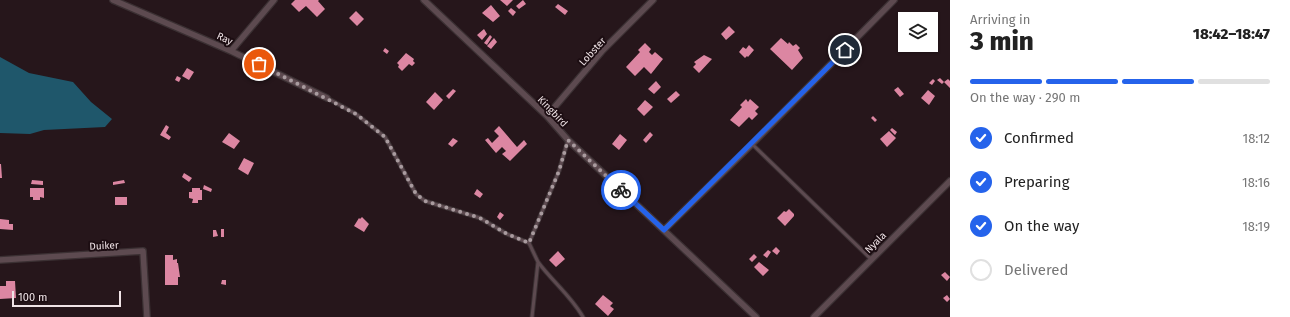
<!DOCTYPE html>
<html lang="en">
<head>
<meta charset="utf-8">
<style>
  :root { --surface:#fff; --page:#f2f2f2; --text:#222; --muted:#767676; --line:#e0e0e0; --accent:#2563eb }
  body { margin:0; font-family:"Fira Sans",sans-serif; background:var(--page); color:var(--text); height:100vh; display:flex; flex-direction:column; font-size:15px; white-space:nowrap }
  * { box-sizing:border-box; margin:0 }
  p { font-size:13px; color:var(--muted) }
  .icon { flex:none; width:22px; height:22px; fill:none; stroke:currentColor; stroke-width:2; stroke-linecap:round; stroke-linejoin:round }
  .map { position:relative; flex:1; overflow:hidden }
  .drawer { display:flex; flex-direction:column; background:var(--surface); width:340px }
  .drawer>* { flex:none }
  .controls { position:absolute; left:898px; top:12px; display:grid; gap:8px }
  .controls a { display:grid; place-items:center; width:40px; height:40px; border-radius:0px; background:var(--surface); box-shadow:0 1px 3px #0004; font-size:20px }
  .scale { position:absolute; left:12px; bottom:10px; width:109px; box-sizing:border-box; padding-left:4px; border:2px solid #efe3e6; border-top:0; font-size:11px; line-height:14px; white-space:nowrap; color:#efe3e6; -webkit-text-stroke:3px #1c0d12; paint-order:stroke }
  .pin { position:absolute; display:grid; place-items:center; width:34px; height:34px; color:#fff; margin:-17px; border:2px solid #fff; border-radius:50%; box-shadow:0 1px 4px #0007 }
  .courier { position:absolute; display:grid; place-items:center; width:40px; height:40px; margin:-20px; border:3px solid #2563eb; border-radius:50%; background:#fff; color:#222; box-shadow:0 1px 5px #0007 }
  .summary em { font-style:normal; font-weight:800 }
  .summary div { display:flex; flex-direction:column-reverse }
  .summary { display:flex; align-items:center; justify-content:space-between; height:68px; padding:0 20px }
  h1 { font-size:26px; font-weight:800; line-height:30px }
  .bar { display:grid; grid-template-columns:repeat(4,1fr); gap:6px 4px; align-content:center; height:48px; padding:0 20px }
  .bar i { height:5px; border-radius:3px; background:var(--line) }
  .bar .on { background:var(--accent) }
  .bar p { grid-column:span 4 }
  ol { padding:0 20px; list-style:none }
  li { display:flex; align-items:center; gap:12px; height:44px }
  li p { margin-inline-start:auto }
  li .icon { padding:4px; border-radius:50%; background:var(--accent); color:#fff; stroke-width:4 }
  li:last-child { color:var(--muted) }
  li i { width:22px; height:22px; border:2px solid var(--line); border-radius:50% }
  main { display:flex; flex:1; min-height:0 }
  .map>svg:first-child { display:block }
</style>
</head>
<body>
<main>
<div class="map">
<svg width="950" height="317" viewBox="0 0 950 317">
  <rect width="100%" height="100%" fill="#26161b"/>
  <path fill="#1f576b" d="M0 57 29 73 73 82 91 102 112 119 105 127 44 130 30 134 0 133Z"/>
  <path fill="#dc86a2" d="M295 0H319L318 1 325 9 317 17 306 6 299 12 291 4Z
    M500 0H513L507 6Z
    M523 0 526 4 519 9 516 6Z
    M558 4 568 11 565 15 555 7Z
    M491 5 500 16 493 22 482 13Z
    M511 8 516 12 513 16 508 11Z
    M356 11 364 19 357 26 349 18Z
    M729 26 735 32 726 40 721 34Z
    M484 29 487 34 482 40 477 35Z
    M490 35 492 37 487 45 484 43Z
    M494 38 497 42 491 49 487 46Z
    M781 38 788 44 789 42 793 46 796 44 800 48 798 50 803 58 792 70 770 49Z
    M645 43 651 49 649 52 652 55 655 52 663 59 651 74 644 67 635 76 626 67 640 52 638 50Z
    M749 45 754 50 748 57 747 56 745 58 739 52 743 47 746 49Z
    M385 48 389 51 387 54 383 51Z
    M406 53 414 59 413 61 415 63 412 66 409 64 402 71 398 67 399 65 397 63Z
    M704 55 712 59 699 73 693 67 696 64 694 62Z
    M187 68 194 72 189 80 182 76Z
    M177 76 181 78 179 82 175 80Z
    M940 78 944 82 942 84 937 80Z
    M933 79 935 81 932 85 929 83Z
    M948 79 950 81V88L944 82Z
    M656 81 661 87 654 94 648 89Z
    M898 87 904 94 900 97 894 90Z
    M453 89 456 91 449 99 446 96Z
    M928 90 935 96 929 105 921 98Z
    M676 91 680 95 671 103 667 99Z
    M435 92 443 100 434 110 426 102Z
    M746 99 748 102 750 99 759 107 755 111 758 114 752 120 749 117 739 127 730 120 742 107 740 105Z
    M645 100 653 107 644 116 637 109Z
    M873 116 877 120 875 122 871 118Z
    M166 125 169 127 166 133 171 137 169 140 160 135Z
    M499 126 517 147 524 140 527 144 510 161 502 154 506 151 502 147 496 153 485 140 488 138 492 143 499 136 494 131Z
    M892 128 897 132 895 135 890 130Z
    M889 131 896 138 887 147 880 139Z
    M650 132 653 135 646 143 643 140Z
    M229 133 240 141 234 149 222 142Z
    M620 134 627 140 619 150 612 144Z
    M453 138 458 141 452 147 448 144Z
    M244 158 254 163 248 175 238 169Z
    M0 164H1L2 178H0Z
    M184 173 192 178 189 182 182 177Z
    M32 180 43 181V185L31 184Z
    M124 180 125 183 113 185V182Z
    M204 185 212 189 211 192 203 189Z
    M30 188H44V198L40 197V200H33V197H30Z
    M192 188H200V190H202V200H198V203H192L193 199 189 198V192H192Z
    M477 189 483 194 480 198 474 194Z
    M115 197H127V205H115Z
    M789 209 794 214V216L785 226 777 218 784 211 786 212Z
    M500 212 504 215 500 220 497 217Z
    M362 217 369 224 364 232 354 226 359 218 360 219Z
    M0 219 9 220V224H13V230L0 229Z
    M221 229H224V237H221Z
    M213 230H216L218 236 213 237Z
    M776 247 780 251 777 255 772 251Z
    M768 250 771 252 767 258 763 255Z
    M558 251 565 259 556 267 549 260Z
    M754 254 757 257 752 262 749 259Z
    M165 255H173V260L177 259V263H178L180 277H178V285H165Z
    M759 262 769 270 763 276 754 267Z
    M945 272 950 277 947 281 941 275Z
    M222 280H226V285L221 284Z
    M6 281H15L16 298 0 299V286H6Z
    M603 295 613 303 610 306 614 309 608 316 595 304Z
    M947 295 950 299 947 302 943 298Z"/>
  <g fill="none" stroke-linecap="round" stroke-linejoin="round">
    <defs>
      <path id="service" d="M327 98 356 114 385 137 416 194 425 201 480 218 507 234 529 243
        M752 144 871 259
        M538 262C552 281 571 296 583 317
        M532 317 538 262 529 243 559 171 568 140"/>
      <path id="minor" d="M113 0 231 51 327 98
        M424 0 547 116 568 140 756 317
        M231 51 274 0
        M547 116 603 50 653 0
        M664 230 752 144 894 0
        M0 260 143 251 147 317
        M814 317 950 181"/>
    </defs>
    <use href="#service" stroke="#3b3033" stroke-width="5"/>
    <use href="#minor" stroke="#3b3033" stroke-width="8"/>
    <use href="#service" stroke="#5d4a50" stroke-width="3"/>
    <use href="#minor" stroke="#5d4a50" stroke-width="5.5"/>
  </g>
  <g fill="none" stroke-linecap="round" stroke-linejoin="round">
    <path stroke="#a99b9f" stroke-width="4" stroke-dasharray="0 7.2" d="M259 64 356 114 385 137 416 194 425 201 480 218 507 234 529 243 559 171 568 140 621 190"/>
    <path stroke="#2563eb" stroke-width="5" d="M621 190 664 230 845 50"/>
  </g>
  <g text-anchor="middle" stroke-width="4" stroke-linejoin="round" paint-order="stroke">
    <g font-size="10" fill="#efe3e6" stroke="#1c0d12">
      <text transform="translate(225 38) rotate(24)" y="4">Ray</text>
      <text transform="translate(592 51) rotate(-48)" y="4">Lobster</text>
      <text transform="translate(553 111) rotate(46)" y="4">Kingbird</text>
      <text transform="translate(875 242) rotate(-45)" y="4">Nyala</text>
      <text transform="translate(104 245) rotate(-3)" y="4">Duiker</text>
    </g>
  </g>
</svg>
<div class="controls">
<a><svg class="icon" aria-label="layers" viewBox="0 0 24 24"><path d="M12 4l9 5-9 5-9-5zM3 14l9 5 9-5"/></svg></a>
</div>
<div class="scale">100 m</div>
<div class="pin" style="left:259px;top:64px;background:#ea580c"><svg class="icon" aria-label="bag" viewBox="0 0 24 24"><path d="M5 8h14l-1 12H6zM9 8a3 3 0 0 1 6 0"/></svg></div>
<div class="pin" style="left:845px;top:50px;background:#1f2937"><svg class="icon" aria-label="home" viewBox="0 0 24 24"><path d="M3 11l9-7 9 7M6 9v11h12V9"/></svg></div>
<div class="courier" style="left:621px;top:190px"><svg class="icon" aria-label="bike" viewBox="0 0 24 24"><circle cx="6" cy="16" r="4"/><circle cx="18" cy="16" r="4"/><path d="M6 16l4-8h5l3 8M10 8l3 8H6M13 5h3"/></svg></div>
</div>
<section class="drawer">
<div class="summary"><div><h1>3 min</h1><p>Arriving in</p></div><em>18:42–18:47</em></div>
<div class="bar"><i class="on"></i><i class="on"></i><i class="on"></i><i></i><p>On the way · 290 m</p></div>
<ol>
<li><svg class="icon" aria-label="check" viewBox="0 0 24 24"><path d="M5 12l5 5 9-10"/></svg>Confirmed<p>18:12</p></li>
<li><svg class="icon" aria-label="check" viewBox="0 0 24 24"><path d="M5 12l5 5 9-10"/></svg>Preparing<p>18:16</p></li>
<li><svg class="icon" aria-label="check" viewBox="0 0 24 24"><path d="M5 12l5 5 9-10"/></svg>On the way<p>18:19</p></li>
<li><i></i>Delivered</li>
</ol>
</section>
</main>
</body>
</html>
